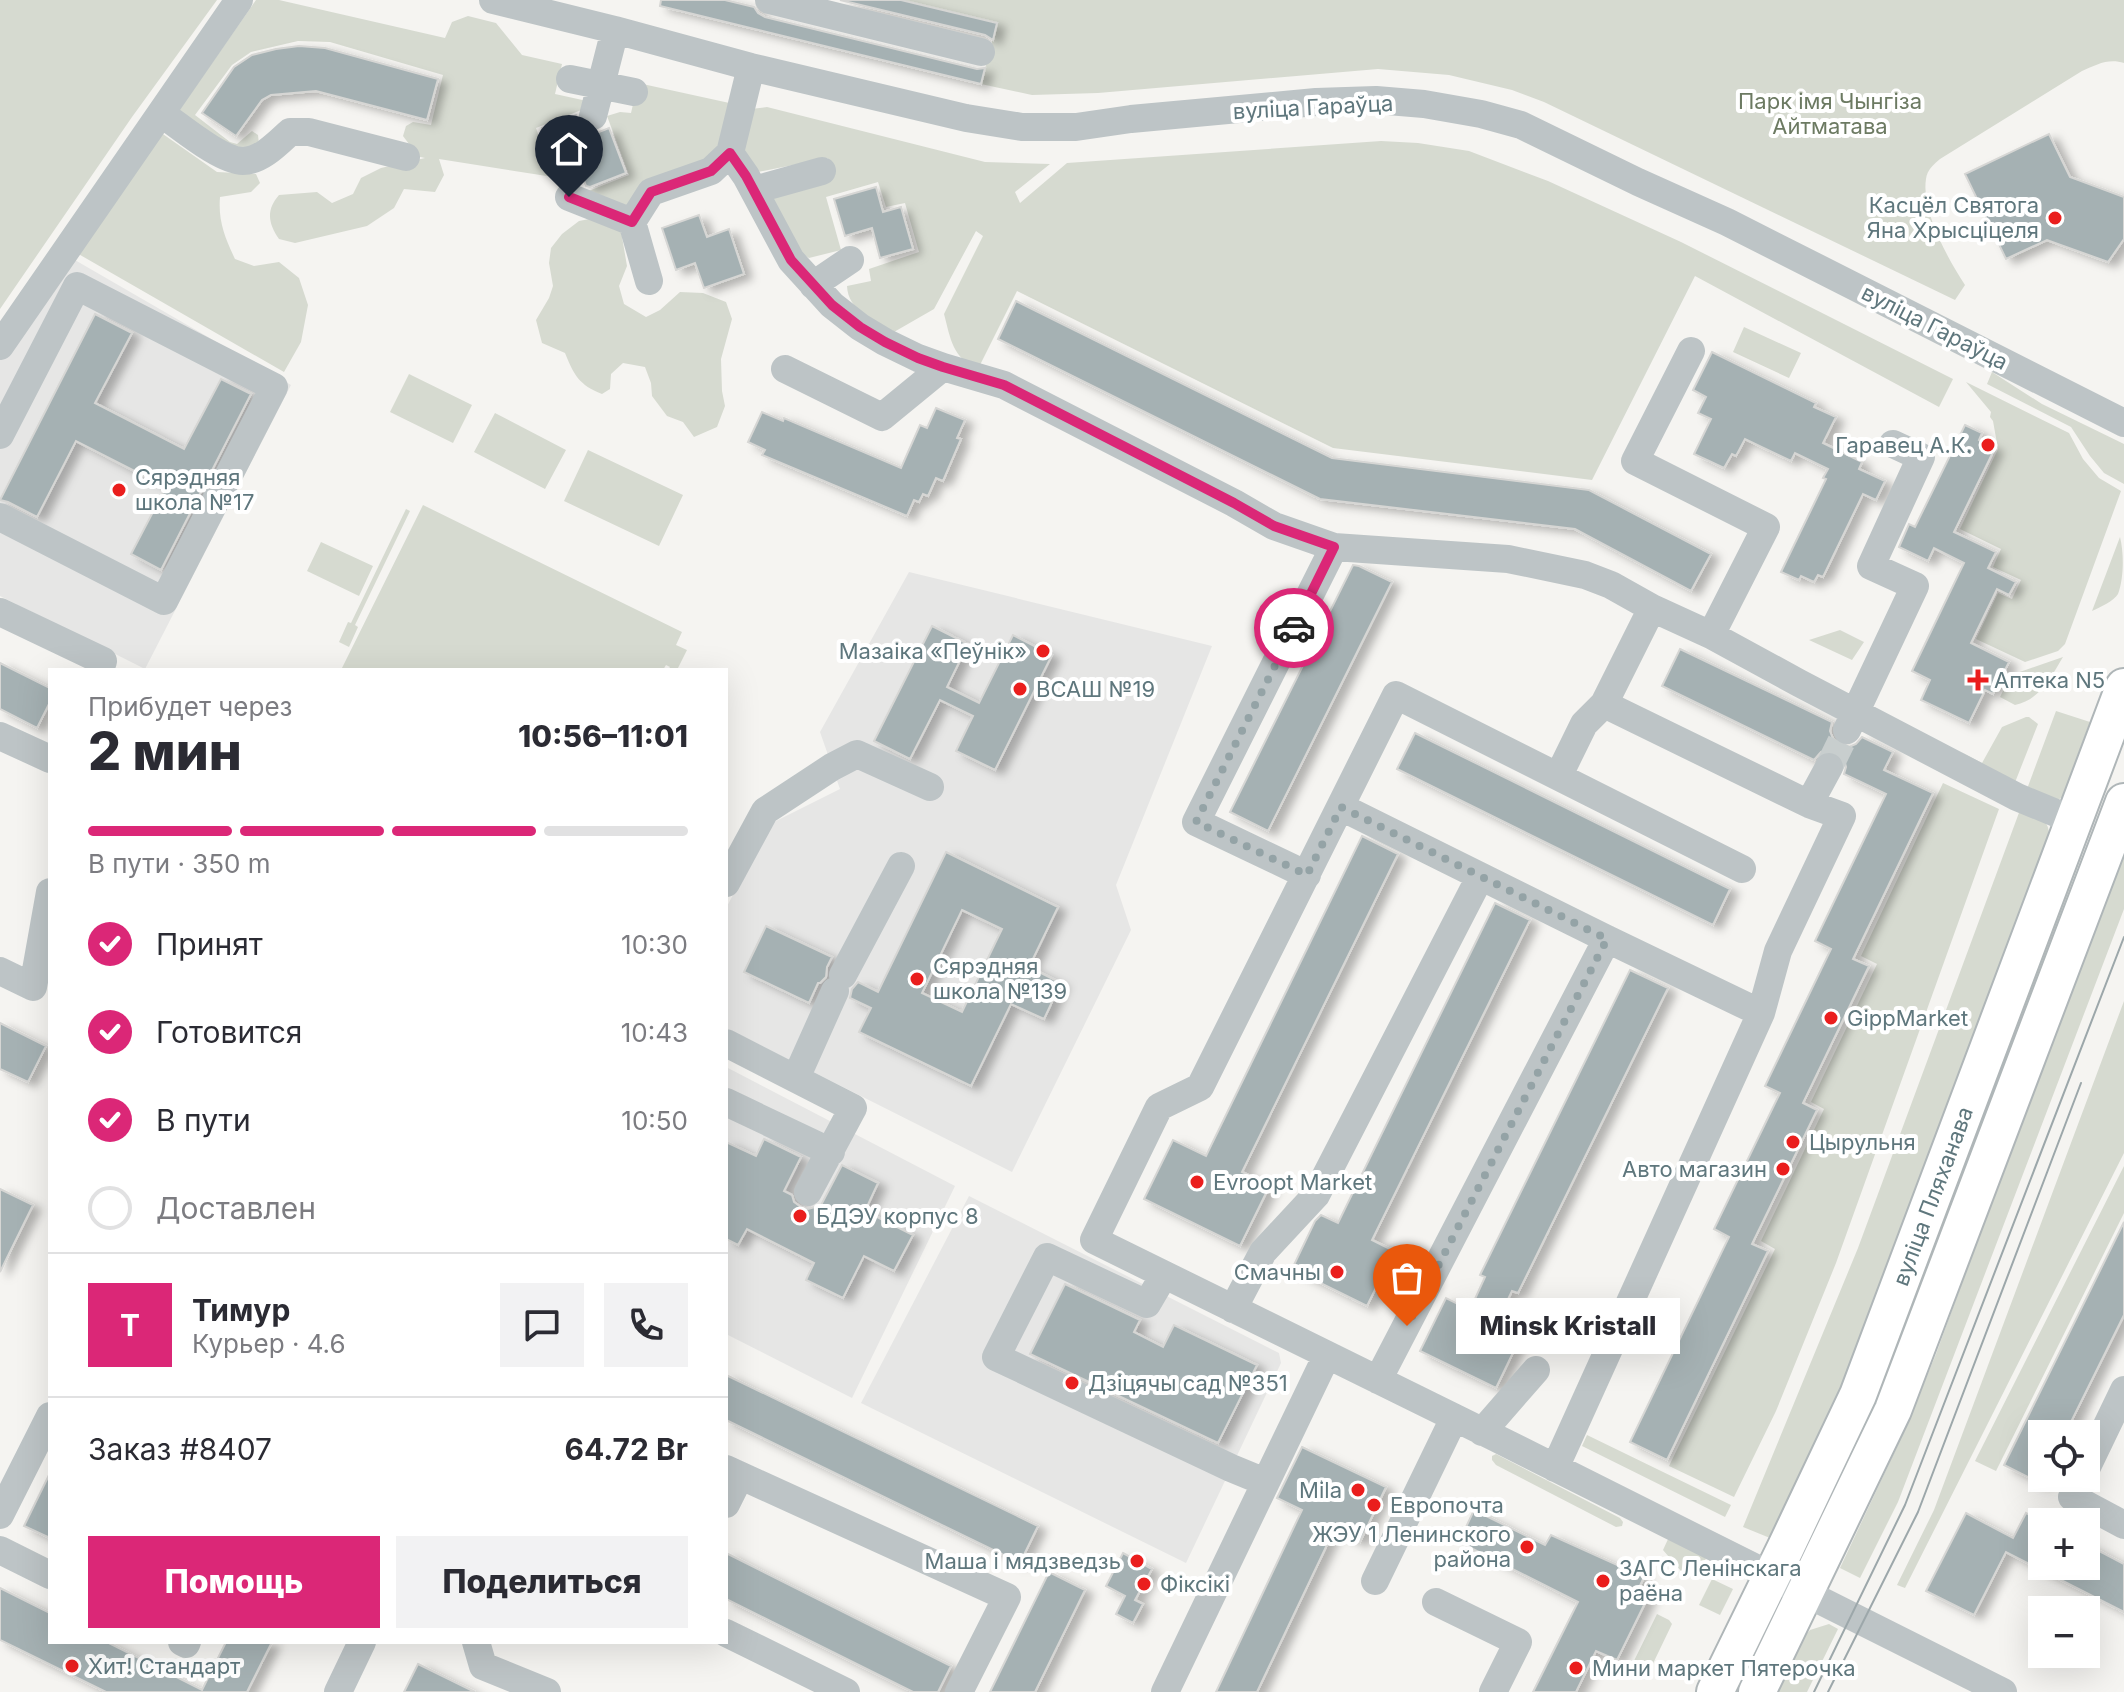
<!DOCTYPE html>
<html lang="ru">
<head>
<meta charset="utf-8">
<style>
  :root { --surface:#fff; --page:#f2f2f3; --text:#2b2b33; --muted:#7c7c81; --line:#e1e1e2; --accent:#db2777 }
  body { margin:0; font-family:Inter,sans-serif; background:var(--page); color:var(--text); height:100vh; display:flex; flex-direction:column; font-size:30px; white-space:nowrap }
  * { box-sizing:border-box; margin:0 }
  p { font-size:26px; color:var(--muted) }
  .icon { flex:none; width:44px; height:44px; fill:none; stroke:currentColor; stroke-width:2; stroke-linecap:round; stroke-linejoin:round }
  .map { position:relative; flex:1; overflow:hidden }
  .details { position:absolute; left:48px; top:668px; width:680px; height:976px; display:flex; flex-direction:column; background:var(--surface); border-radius:0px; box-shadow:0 8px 32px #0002 }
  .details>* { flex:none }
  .controls { position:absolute; left:2028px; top:1420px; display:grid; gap:16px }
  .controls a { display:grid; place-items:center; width:72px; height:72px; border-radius:0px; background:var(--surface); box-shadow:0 8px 32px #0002; font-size:40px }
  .pin { position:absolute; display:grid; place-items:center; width:68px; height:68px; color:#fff; margin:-82px -34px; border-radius:50% 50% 50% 0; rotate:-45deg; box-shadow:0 0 8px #0007 }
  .pin .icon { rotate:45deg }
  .courier { position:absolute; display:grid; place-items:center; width:80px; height:80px; margin:-40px; border:6px solid #db2777; border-radius:50%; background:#fff; color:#222; box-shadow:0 2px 10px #0007 }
  .bubble { position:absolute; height:56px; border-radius:0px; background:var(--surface); box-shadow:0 8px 32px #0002; font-size:26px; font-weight:800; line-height:56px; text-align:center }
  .head em { font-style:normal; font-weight:800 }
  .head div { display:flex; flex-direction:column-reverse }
  .head { display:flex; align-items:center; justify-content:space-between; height:136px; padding:0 40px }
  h1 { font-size:52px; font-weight:800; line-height:60px }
  .bar { display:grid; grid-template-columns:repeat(4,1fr); gap:12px 8px; align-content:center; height:96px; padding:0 40px }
  .bar i { height:10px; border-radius:6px; background:var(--line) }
  .bar .on { background:var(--accent) }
  .bar p { grid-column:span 4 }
  .line { display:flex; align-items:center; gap:20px; padding:0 40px; border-top:2px solid var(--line) }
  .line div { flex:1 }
  .round { display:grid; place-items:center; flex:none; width:84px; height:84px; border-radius:0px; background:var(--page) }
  ol { padding:0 40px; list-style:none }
  li { display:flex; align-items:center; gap:24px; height:88px }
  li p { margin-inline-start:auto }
  li .icon { padding:8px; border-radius:50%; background:var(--accent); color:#fff; stroke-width:4 }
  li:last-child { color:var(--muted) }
  li i { width:44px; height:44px; border:4px solid var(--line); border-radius:50% }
  .primary-button { display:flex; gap:16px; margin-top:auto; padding:16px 40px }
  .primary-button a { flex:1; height:92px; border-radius:0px; background:var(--accent); color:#fff; font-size:32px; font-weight:800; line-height:92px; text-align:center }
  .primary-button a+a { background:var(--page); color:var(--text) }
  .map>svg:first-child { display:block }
</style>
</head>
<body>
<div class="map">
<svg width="2124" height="1692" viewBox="0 0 2124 1692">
  <defs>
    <filter id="shadow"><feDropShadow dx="8" dy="4.5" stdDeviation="4" flood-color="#0004"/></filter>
  </defs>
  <rect width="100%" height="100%" fill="#f5f4f1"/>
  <path fill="#e6e6e5" d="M68 256 291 385 145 669 0 596V352Z
    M909 572 1212 646 1116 885 1131 930 1012 1172 726 1028V908L772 823 840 789 820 732Z
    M726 1067 955 1186 852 1398 726 1334Z
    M969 1196 1279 1353 1281 1363 1186 1563 861 1403Z"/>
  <path fill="#d6dad0" d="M0 0H217L132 117 0 309Z
    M256 0H279L445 38 452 22 468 16 496 23 522 55 562 64 555 94 587 101 584 109 536 128 553 177 439 159 444 175 435 192 404 189 394 208 367 226 295 243 279 239C268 223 266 210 279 195L317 192 332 203 353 194 361 178 381 168 425 158 407 154 409 144 403 136 406 126 413 122 431 125 443 75 330 42 298 41 251 52 232 65 195 115 230 142 237 144 252 131 258 135 259 144 242 153 177 113Z
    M901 0H2124V63C2108 58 2096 65 2082 71L1940 159C1934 164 1927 170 1926 179 1921 211 1948 259 1965 285L1955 300 1544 102 1512 90 1449 75 1378 69 1098 93 1032 95 981 84 997 23Z
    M638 83 734 104 721 151 631 213 586 192 629 175 607 116 620 112 631 113Z
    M767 107 985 162 1050 164 1015 192 1020 203 1067 163 1381 141 1418 143 1469 151 1548 181 1681 242 1953 379 1939 407 1695 276 1592 480 1333 448 1017 291 978 369C952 357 951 340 944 314L983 236 976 231 934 309 894 332C874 320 848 311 847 286L871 281 869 269 919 252 905 203 886 207 878 182 826 197 841 250 809 258 795 249 763 195 833 176 828 158 753 173 740 153 751 109Z
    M160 132 217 172 256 174 260 183 251 192 220 197C218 221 225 238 235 259L254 266 279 262 299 278 308 305 301 342 284 372 75 252Z
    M600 217 621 231 627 266 619 286 624 304 646 317 660 310 680 292 703 293 726 302 732 319 721 359 722 391 725 406 717 427 694 437 683 422 667 416 652 396 651 383 645 367 623 363 611 374 610 389 602 394C579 385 574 375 565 353L542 343 536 320 549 298 553 286 549 263 551 248 562 234 579 221Z
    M1744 327 1801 353 1789 378 1733 352Z
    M1992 372 2042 404 2124 444V484L2104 473 2090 456 2071 427 1987 384Z
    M409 374 472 405 453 443 390 412Z
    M1966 382 2069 433 2083 459 2099 478 2121 491 2065 644 2058 651 2025 662 1976 639 1998 593 2012 599 2021 580 1993 567 2001 549 1960 529 1998 449 1993 421 1990 417 1991 412Z
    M495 413 566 450 545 489 474 452Z
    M588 450 683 495 659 546 564 501Z
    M423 505 682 632 676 645 687 650 677 670 673 668 668 670 670 667 666 665 663 670H341Z
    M406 509 410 511 355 625 358 627 349 647 339 642 348 622 351 623Z
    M2120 537C2124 553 2124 578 2118 594 2114 601 2100 607 2092 611Z
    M321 542 373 566 359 596 307 571Z
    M1840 630 1864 642 1852 660 1809 640Z
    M2063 657C2051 677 2040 700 2015 705L2000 697 2011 675Z
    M2056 711 2090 722 2062 797 2057 801 2027 789Z
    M2026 717H2029L2038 724 2014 785 1961 752 1982 763 2002 727Z
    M1943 783 1999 809 1836 1263 1776 1411 1734 1497 1669 1466 1775 1249 1761 1241 1824 1109 1811 1102 1877 964 1861 956Z
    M2020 810C2036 817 2050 817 2049 837L1847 1383 1770 1538 1743 1527 1858 1248Z
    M2084 842 2085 846 1912 1324 1871 1424 1808 1548 1807 1544Z
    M2124 854V909L1898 1502 1860 1578 1840 1568 1903 1434 1936 1354 2117 858Z
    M2124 1001V1153L1905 1588 1897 1585 1934 1510Z
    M2124 1166V1213L1996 1471 1975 1461Z
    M1587 1435 1731 1505 1725 1517 1582 1446Z
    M1496 1454 1620 1518 1623 1522 1622 1526 1616 1527 1496 1465 1492 1460V1456Z
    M1669 1537 1707 1556 1698 1576 1681 1571 1663 1550Z
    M1712 1579 1733 1589 1720 1615 1699 1605Z
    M1657 1614 1669 1620 1672 1624 1647 1676 1642 1680 1628 1673Z
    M1829 1624 1838 1629 1807 1692H1777L1803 1638 1810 1630Z"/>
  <path fill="#a5b1b3" stroke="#d6d6d4" stroke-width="2" fill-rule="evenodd" filter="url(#shadow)" d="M661 0H725L754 7 758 13 765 17 977 69 985 68 981 84 660 6Z
    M840 0H901L997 23 993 40 985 35Z
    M299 46 325 48 438 79 427 120 316 91 271 95 262 100 236 136 202 113 234 67 252 55 276 49Z
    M576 115 577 121 581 128 588 132 589 136 609 128 626 173 590 187 586 186 577 161 557 169 542 128Z
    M2049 134 2070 177 2124 197V239L2108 262 2047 240 2006 259 1965 174Z
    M876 187 883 212 901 207 913 249 880 258 872 228 845 236 834 199Z
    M699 215 707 237 729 229 744 274 704 288 695 263 676 270 662 228Z
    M1016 301 1332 458 1589 490 1711 554 1691 591 1575 529 1320 499 998 339Z
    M95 314 132 333 95 403 184 449 221 379 251 394 161 570 131 554 166 487 76 441 37 517 8 502 0 500Z
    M1712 352 1816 403 1814 407 1836 417 1823 443 1862 462 1859 469 1885 481 1876 500 1863 494 1823 577 1818 575 1814 582 1801 576 1799 580 1781 572 1826 479 1823 478 1828 469 1795 453 1791 461 1745 439 1736 456 1732 454 1724 468 1694 454 1711 419 1698 413 1706 397 1693 390Z
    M936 408 965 420 957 438 961 439 943 481 936 478 928 496 923 494 919 502 914 500 907 516 762 455 765 450 748 442 762 412 783 421 784 418 901 468 920 425 927 428Z
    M1965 425 1982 433 1979 440 1995 448 1954 532 1996 552 1988 568 2016 582 2009 595 1997 589 1971 643 2009 662 1993 694 1985 690 1969 723 1921 700 1930 680 1912 671 1964 563 1934 548 1928 561 1899 547 1909 524 1915 527Z
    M1353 565 1359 566 1392 582 1268 831 1230 812Z
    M932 626 968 644 947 687 979 703 1013 635 1052 655 995 770 956 751 973 716 940 700 910 759 874 741Z
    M1680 649 1832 722 1830 731 1833 739 1840 746 1849 747 1856 744 1862 737 1893 752 1884 770 1933 793 1853 959 1869 966 1803 1103 1817 1110 1752 1244 1768 1251 1667 1460 1630 1442 1729 1237 1714 1229 1780 1093 1765 1086 1831 949 1815 941 1886 794 1844 774 1846 767 1844 759 1836 752 1829 750 1821 752 1814 760 1662 686Z
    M0 663 50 688V702L37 728 0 709Z
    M1415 733 1730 889 1713 925 1397 769Z
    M1362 836 1398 854 1242 1172 1270 1185 1240 1246 1144 1199 1173 1140 1206 1156Z
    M946 852 1058 907 1029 967 1061 983 1044 1019 1011 1004 971 1086 859 1032 871 1008 850 998 852 989 858 982 878 992ZM962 910 1002 929 962 1012 922 993Z
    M1495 903 1530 920 1372 1240 1394 1251 1367 1306 1292 1269 1315 1221 1321 1215 1338 1223Z
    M766 926 832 957 827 967 826 977 820 983H818L809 1003 744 972Z
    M1630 970 1668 988 1518 1293 1512 1291 1497 1322 1522 1334 1496 1388 1420 1351 1446 1298 1470 1310 1485 1277 1480 1275Z
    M0 1023 46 1046 28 1082 0 1069Z
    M764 1139 801 1157 784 1191 792 1195 794 1202 801 1207 808 1209 815 1207 819 1209 842 1165 878 1183 865 1211 913 1235 894 1271 864 1256 843 1298 806 1280 814 1263 747 1229 738 1245 726 1239V1142L756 1156Z
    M0 1189 33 1205 0 1272Z
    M2124 1222V1315L2065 1434H2042V1484L2004 1465Z
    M1065 1284 1140 1320 1134 1332 1163 1347 1174 1325 1257 1365 1218 1443 1030 1354Z
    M726 1375 1038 1526 1020 1563 726 1420Z
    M1302 1447 1386 1487 1360 1542 1334 1530 1257 1692H1216L1302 1510 1277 1498Z
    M50 1473V1538L24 1526Z
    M1474 1510 1545 1545 1551 1535 1644 1577 1638 1590 1649 1595 1617 1660 1596 1651 1576 1692H1533L1578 1602 1459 1542Z
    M1966 1513 2013 1538 2026 1513 2042 1522V1566H2086V1544L2124 1564V1612L2006 1552 1974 1615 1926 1591Z
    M726 1553 951 1666 938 1692H913L726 1599Z
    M1123 1553 1152 1569 1135 1600 1143 1604 1133 1623 1116 1614 1125 1596 1106 1586Z
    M1049 1572 1085 1590 1035 1692H990Z
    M0 1588 50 1613V1642H107L202 1690 226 1642H272L247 1692H106L0 1640Z
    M418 1664 475 1692H404Z"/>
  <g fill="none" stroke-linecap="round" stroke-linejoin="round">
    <path stroke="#c8cece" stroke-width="28" stroke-dasharray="28 14" stroke-linecap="butt" d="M1829 767 1847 730"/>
    <defs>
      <g id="major">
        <path id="s1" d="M1715 1692 1785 1549 1858 1395 2124 687"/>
        <path d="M1757 1692 1893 1410 2124 802"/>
      </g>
    </defs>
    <use href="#major" stroke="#afb6b8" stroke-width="40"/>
    <path stroke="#bdc4c6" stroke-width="28" d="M493 0 615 30 751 67 966 118 1022 127H1076L1131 119 1316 102 1376 100 1424 104 1481 114 1521 125 1638 182 1727 222 2124 423
      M769 0 981 52
      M570 79 634 92
      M162 114C181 127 221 161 243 161 261 161 278 143 290 132H309L406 157
      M593 116 615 30
      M730 153 746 176 791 260 832 305 860 327 885 342 918 358 943 367 1004 385 1234 503 1274 526 1334 547 1508 559 1585 575 1611 585 1652 608 1711 635 1799 683 2017 797 2075 821
      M754 190 822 171
      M569 197 632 222
      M649 281 632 222 651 192 711 171 730 153 751 67
      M813 285 850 260
      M0 346 239 0
      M1691 351 1635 461 1766 527 1711 635
      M785 369 882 417 943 367
      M0 435 77 286 274 387 164 601 0 517
      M0 612 103 661 100 670
      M1847 730 1915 586 1871 566 1921 457 1893 444
      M0 736 50 759
      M1559 775 1584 724 1604 704 1652 608
      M1809 804 1829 767
      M1341 807 1607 939 1761 1013
      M1742 869 1396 695 1200 1087 1159 1107 1094 1240 1494 1437 2003 1692
      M1307 875 1196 822 1334 547
      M726 883 765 811 832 767 857 754 930 787
      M0 971 33 987 50 892
      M843 975 901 866
      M726 1043 853 1108 808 1192
      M796 1078 835 991
      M726 1102 831 1152
      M1164 1275 1147 1304 1047 1257 996 1357 1231 1468 1265 1482
      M1233 1309 1263 1252 1316 1195 1480 877
      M1378 1380 1607 939
      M1482 1432 1536 1370
      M1555 1468 1761 1013 1778 951 1842 816 1809 804 1604 704
      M726 1469 1007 1597 959 1692
      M2086 1469 2124 1390
      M2082 1478 2072 1497 2124 1525
      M726 1504 740 1476
      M0 1515 50 1416
      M0 1550 50 1575
      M1375 1581 1454 1418
      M1436 1602 1518 1642 1493 1692
      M726 1633 846 1692
      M182 1642 186 1644 187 1642
      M476 1642 483 1666 547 1692
      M338 1692 362 1642
      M1165 1692 1327 1355"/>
    <use href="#major" stroke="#fff" stroke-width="36"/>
    <path stroke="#9ca7aa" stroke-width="2" d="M1814 1692 1905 1505 2124 937
      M1828 1692 1918 1512 2081 1083"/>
  </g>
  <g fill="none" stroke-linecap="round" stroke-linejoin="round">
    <path stroke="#94a3a6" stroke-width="8" stroke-dasharray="0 14.4" d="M1294 628 1196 822 1307 875 1341 807 1607 939 1407 1326"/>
    <path stroke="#db2777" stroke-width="10" d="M569 197 632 222 651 192 711 171 730 153 746 176 791 260 832 305 860 327 885 342 918 358 943 367 1004 385 1234 503 1274 526 1334 547 1294 628"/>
  </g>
  <g fill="#ea1e1d" stroke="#fff" stroke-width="3">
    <circle cx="2055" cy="218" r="8"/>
    <circle cx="1988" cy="445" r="8"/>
    <circle cx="119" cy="490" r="8"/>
    <circle cx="1043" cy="651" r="8"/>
    <path d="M1974 668h8v8h8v8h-8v8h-8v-8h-8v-8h8z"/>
    <circle cx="1020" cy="689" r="8"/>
    <circle cx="917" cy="979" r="8"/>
    <circle cx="1831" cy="1018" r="8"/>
    <circle cx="1793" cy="1142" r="8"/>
    <circle cx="1783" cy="1169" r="8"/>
    <circle cx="1197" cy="1182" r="8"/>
    <circle cx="800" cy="1216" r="8"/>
    <circle cx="1337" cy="1272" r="8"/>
    <circle cx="1072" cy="1383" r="8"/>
    <circle cx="1358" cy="1490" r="8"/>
    <circle cx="1374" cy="1505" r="8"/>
    <circle cx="1527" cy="1547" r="8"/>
    <circle cx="1137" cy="1561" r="8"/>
    <circle cx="1603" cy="1581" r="8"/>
    <circle cx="1144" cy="1584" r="8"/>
    <circle cx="72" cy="1666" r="8"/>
    <circle cx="1576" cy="1668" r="8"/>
  </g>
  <g text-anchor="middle" stroke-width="8" stroke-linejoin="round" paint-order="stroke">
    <g font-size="22" fill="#6c7a62" stroke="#fff">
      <text x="1830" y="109">Парк імя Чынгіза<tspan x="1830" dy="25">Айтматава</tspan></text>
    </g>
    <g font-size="22" fill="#5f777d" stroke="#fff">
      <text transform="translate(1313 107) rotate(-3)" y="8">вуліца Гараўца</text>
      <text transform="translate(1935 327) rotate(27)" y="8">вуліца Гараўца</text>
      <text dy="8" stroke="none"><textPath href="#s1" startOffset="542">вуліца Пляханава</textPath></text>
    </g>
    <g font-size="22" fill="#5f777d" stroke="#fff" text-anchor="start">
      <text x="2039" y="213" text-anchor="end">Касцёл Святога<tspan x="2039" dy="25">Яна Хрысціцеля</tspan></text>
      <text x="1972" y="453" text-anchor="end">Гаравец А.К.</text>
      <text x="135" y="485">Сярэдняя<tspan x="135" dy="25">школа №17</tspan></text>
      <text x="1027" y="659" text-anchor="end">Мазаіка «Пеўнік»</text>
      <text x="1994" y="688">Аптека N5</text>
      <text x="1036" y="697">ВСАШ №19</text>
      <text x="933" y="974">Сярэдняя<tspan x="933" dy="25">школа №139</tspan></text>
      <text x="1847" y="1026">GippMarket</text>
      <text x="1809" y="1150">Цырульня</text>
      <text x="1767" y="1177" text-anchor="end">Авто магазин</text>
      <text x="1213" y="1190">Evroopt Market</text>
      <text x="816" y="1224">БДЭУ корпус 8</text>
      <text x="1321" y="1280" text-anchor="end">Смачны</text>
      <text x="1088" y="1391">Дзіцячы сад №351</text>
      <text x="1342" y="1498" text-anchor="end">Mila</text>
      <text x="1390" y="1513">Европочта</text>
      <text x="1511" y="1542" text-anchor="end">ЖЭУ 1 Ленинского<tspan x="1511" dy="25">района</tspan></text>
      <text x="1121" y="1569" text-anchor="end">Маша і мядзведзь</text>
      <text x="1619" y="1576">ЗАГС Ленінскага<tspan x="1619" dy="25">раёна</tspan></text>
      <text x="1160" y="1592">Фіксікі</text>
      <text x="88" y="1674">Хит! Стандарт</text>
      <text x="1592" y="1676">Мини маркет Пятерочка</text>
    </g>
  </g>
</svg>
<div class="controls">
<a><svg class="icon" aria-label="locate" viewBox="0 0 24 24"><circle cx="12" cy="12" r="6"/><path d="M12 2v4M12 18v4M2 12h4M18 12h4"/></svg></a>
<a>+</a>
<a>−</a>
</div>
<div class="pin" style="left:1407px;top:1326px;background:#ea580c"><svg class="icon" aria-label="bag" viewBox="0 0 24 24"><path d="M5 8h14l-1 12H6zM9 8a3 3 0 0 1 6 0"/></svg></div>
<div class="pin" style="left:569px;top:197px;background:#1f2937"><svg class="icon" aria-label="home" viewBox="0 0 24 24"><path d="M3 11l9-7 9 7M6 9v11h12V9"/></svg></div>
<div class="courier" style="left:1294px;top:628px"><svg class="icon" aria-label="car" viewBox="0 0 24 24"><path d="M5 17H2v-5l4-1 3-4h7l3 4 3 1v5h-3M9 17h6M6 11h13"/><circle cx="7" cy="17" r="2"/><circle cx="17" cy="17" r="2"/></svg></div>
<div class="bubble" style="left:1456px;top:1298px;width:224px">Minsk Kristall</div>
<section class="details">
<div class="head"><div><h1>2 мин</h1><p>Прибудет через</p></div><em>10:56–11:01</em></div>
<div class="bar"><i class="on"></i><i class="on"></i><i class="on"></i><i></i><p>В пути · 350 m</p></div>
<ol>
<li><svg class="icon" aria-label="check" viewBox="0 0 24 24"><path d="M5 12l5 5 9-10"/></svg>Принят<p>10:30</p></li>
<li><svg class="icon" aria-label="check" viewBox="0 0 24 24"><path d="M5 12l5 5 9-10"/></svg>Готовится<p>10:43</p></li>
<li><svg class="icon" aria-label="check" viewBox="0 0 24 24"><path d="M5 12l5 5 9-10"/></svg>В пути<p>10:50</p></li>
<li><i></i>Доставлен</li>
</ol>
<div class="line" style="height:144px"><b class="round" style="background:var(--accent);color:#fff">Т</b><div><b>Тимур</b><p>Курьер · 4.6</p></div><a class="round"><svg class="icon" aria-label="chat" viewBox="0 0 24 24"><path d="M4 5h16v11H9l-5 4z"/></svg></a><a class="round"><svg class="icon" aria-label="phone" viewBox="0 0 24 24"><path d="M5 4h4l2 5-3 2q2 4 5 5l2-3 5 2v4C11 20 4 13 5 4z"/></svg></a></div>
<div class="line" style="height:104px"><div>Заказ #8407</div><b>64.72 Br</b></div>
<div class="primary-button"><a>Помощь</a><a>Поделиться</a></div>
</section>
</div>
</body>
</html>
